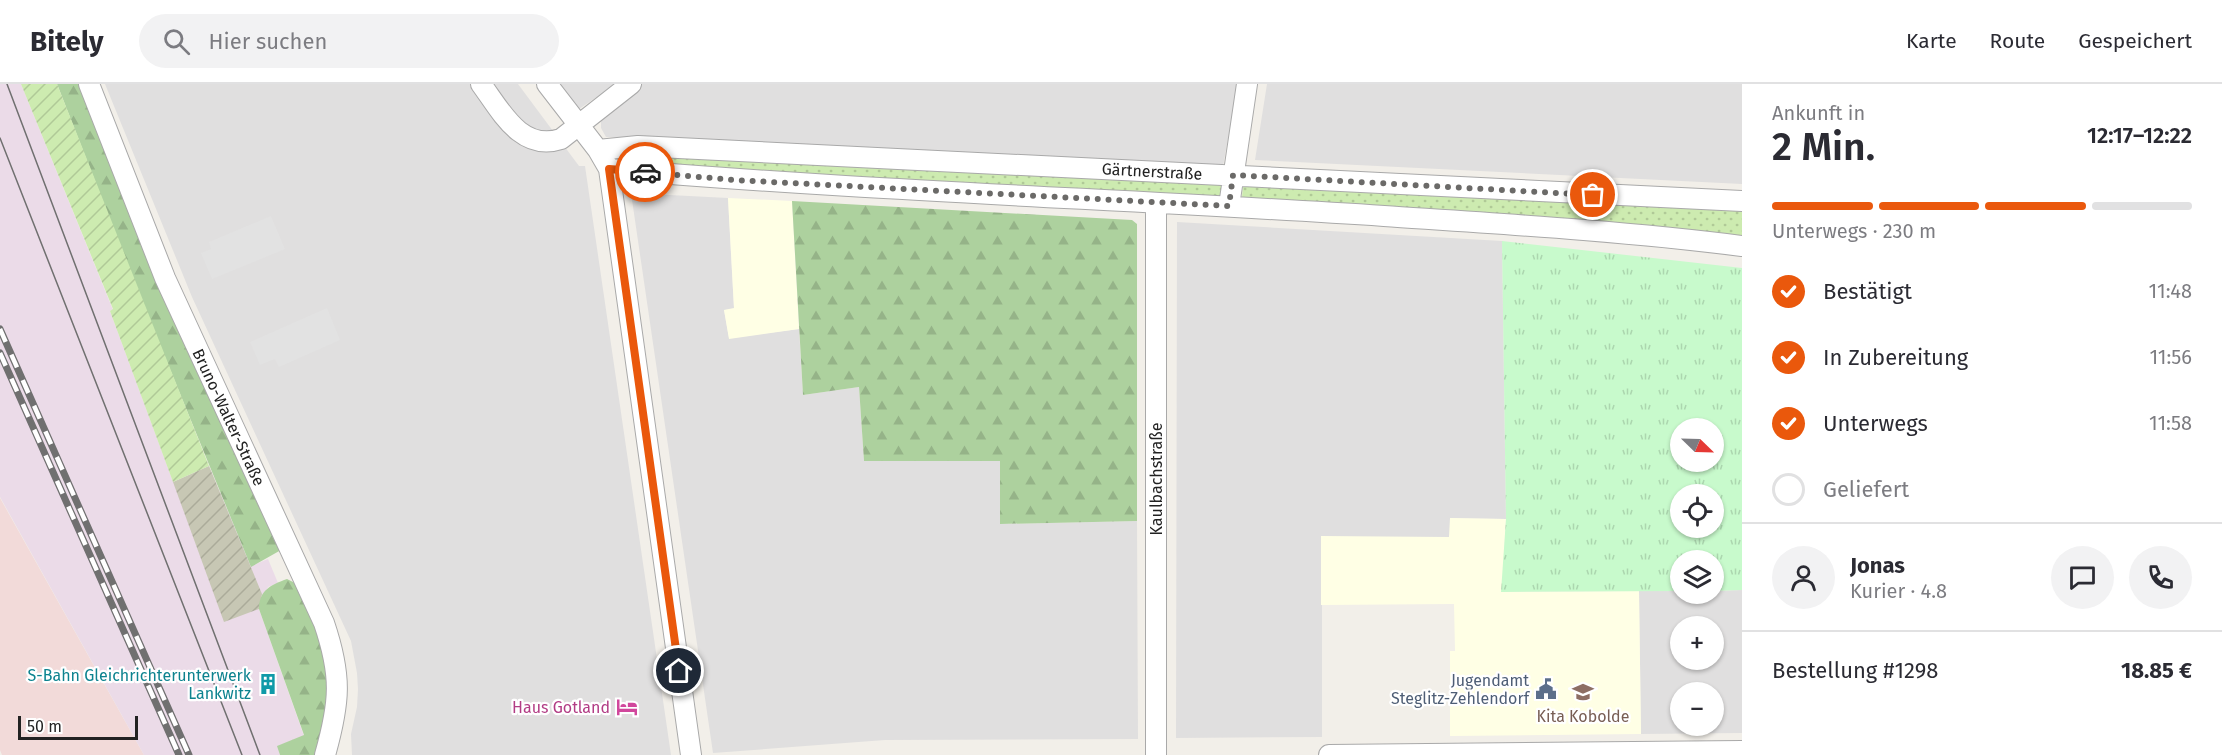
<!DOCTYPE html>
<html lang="de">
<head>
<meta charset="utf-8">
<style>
  :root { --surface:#fff; --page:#f2f2f3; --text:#2b2b33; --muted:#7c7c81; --line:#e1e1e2; --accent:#ea580c }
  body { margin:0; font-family:"Fira Sans",sans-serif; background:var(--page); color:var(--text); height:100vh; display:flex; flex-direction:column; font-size:22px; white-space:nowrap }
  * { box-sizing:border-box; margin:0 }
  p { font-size:20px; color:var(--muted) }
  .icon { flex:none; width:33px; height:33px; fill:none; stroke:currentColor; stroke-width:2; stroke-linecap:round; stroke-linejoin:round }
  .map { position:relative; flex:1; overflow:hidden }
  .sheet { display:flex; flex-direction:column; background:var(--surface); width:480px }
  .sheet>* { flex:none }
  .needle { width:39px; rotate:113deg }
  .buttons { position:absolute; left:1670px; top:334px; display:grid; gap:12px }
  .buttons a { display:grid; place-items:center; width:54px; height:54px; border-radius:50%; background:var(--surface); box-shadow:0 2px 4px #0004; font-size:30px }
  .scale { position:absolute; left:18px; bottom:15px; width:120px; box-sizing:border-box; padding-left:6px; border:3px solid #222; border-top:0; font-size:16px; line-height:21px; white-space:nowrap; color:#222; -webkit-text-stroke:4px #fff; paint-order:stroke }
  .pin { position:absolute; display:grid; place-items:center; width:51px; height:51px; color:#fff; margin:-26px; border:3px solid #fff; border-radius:50%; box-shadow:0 2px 6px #0007 }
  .courier { position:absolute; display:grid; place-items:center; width:60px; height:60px; margin:-30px; border:4px solid #ea580c; border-radius:50%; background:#fff; color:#222; box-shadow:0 2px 8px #0007 }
  .headline em { font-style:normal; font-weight:600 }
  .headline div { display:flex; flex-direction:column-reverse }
  .headline { display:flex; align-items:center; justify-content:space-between; height:102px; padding:0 30px }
  h1 { font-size:39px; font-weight:600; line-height:45px }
  .bar { display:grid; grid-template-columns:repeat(4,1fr); gap:9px 6px; align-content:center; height:72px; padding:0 30px }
  .bar i { height:8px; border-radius:4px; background:var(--line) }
  .bar .current { background:var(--accent) }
  .bar p { grid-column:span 4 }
  .line { display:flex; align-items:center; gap:15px; padding:0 30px; border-top:2px solid var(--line) }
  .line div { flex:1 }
  .round { display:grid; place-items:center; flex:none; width:63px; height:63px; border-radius:32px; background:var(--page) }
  ol { padding:0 30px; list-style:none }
  li { display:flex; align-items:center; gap:18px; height:66px }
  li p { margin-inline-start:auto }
  li .icon { padding:6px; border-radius:50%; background:var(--accent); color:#fff; stroke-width:4 }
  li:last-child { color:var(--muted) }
  li i { width:33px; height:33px; border:3px solid var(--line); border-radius:50% }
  header { display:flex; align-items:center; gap:36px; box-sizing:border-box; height:84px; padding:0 30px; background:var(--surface); border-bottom:2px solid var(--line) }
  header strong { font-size:28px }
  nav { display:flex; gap:33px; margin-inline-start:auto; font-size:21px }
  .search { width:420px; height:54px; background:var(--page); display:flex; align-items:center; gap:15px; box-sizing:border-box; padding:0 21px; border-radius:33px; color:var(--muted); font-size:22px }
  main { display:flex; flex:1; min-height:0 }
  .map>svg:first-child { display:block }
</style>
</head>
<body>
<header>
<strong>Bitely</strong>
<div class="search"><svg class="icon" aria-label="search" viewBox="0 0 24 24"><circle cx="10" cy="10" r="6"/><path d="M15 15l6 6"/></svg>Hier suchen</div>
<nav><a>Karte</a><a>Route</a><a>Gespeichert</a></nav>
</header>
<main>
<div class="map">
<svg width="1742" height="671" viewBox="0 0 1742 671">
  <defs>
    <pattern id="construction-furrows" width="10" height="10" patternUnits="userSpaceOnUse" patternTransform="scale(1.5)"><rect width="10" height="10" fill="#c7c7b4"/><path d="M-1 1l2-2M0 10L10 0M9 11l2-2" fill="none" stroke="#abab9a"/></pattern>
    <pattern id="grass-dots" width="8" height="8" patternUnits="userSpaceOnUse" patternTransform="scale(1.5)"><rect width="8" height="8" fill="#cdebb0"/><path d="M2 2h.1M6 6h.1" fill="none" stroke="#b0c997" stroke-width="1.8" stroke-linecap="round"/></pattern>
    <pattern id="forest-firs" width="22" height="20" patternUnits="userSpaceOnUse" patternTransform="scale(1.5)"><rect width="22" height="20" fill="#add19e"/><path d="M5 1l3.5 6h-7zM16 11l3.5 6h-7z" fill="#95b388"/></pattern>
    <pattern id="park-tufts" width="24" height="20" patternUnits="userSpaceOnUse" patternTransform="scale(1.5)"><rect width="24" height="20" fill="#c8facc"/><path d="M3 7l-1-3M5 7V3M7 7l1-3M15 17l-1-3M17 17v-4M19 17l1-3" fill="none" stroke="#acd6af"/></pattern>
    <pattern id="garden-furrows" width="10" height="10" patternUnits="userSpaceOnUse" patternTransform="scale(1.5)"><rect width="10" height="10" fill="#cdebb0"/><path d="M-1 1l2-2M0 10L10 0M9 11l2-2" fill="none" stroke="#b0c997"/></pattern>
  </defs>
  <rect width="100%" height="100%" fill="#f2efe9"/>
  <path fill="#e0dfdf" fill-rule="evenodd" d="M105 0H518L579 82H585L671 671H352L351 650 357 623 358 605 357 589 351 557 192 213Z
    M556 0H616L579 25 576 24Z
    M641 0H1238L1223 82 903 69 606 53 601 44V32Z
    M1267 0H1742V100L1255 76Z
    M631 109 728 114 734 225 724 226 729 254 799 245 803 311 859 303 864 377H1001L1000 440 1137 437 1138 655 885 656 713 669Z
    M1177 138 1502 157 1506 435 1450 434V453H1322V653L1176 654Z
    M1742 506V649L1641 650 1639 507H1680V510H1713V507ZM1680 543H1713V576H1680ZM1680 609H1713V642H1680Z"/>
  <path fill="#f2dad9" d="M0 414 144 671H2L0 666Z"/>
  <path fill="#ffffe5" d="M728 114 792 117 799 245 729 255 724 226 734 224Z
    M1450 434 1506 435 1502 508 1639 507 1641 650 1450 652V567H1455L1454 520 1321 521V452L1449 453Z"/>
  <path fill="#ebdbe8" d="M0 0H21L113 226 110 227 173 398 209 382 251 482 268 475 278 499 268 503 259 525 304 652 278 662 280 671H144L0 413Z"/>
  <path fill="url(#construction-furrows)" d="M209 382 262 510 259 525 224 538 173 398Z"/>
  <path fill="url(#grass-dots)" d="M633 67 1224 99 1222 113 651 84 633 72Z
    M1243 100 1742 126V155L1242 114Z"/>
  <path fill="url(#forest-firs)" d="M57 0H81L281 466 251 483 142 217Z
    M792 117 1132 136 1137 140V437L1000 440V377H864L859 303 803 311Z
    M287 495 297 500 319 544 332 593 317 671H280L277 662 304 651 259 525C259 506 271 501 287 495Z"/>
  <path fill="url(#park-tufts)" fill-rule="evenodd" d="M1502 157 1742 184V506L1713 507V477H1680V507L1501 508 1506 435ZM1680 345H1713V378H1680ZM1680 411H1713V444H1680Z"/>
  <path fill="url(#garden-furrows)" d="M21 0H57L209 382 173 398 110 227 113 225Z"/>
  <path fill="#e2e2e2" d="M271 132 285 165 212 195 201 169 211 165 209 158Z
    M327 224 340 256 279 283 275 275 260 281 250 258Z"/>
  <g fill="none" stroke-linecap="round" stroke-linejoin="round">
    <defs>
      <path id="minor" d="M89 0 165 194 324 539C342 592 340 618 325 671
        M481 0C501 27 521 68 561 55L631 0
        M547 0 598 66 609 85 691 671
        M598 66 638 62 1742 117
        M609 85C867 107 1125 115 1384 132 1503 140 1623 147 1742 162
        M1156 119V671
        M1229 122 1247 0
        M1329 671 1742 667"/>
    </defs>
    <use href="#minor" stroke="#a9a9a9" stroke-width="22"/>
    <use href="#minor" stroke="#fff" stroke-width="20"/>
    <path stroke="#707070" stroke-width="1.5" d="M7 0 260 671
      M0 54 242 671"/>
    <defs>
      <path id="rail" d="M0 245 189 671
        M0 269 179 671"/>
    </defs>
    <use href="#rail" stroke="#707070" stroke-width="7"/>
    <use href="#rail" stroke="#fff" stroke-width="4.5" stroke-dasharray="14" stroke-linecap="butt"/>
  </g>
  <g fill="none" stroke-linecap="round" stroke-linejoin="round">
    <path stroke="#6b6a68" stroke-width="6" stroke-dasharray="0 10.8" d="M645 88 733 96 1229 122 1233 91 1593 111"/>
    <path stroke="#ea580c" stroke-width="8" d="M645 88 609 85 679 587"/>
  </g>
  <defs>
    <symbol id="building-bare" viewBox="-9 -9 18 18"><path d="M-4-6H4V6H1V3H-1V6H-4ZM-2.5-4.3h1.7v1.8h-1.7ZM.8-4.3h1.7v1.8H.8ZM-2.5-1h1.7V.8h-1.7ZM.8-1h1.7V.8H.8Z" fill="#0f9aa8" stroke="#fff" stroke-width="2.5" paint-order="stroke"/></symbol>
    <symbol id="civic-bare" viewBox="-9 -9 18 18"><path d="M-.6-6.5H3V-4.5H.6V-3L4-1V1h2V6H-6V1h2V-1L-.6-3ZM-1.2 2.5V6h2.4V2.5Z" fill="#5c6f8a" stroke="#fff" stroke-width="2.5" paint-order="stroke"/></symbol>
    <symbol id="school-bare" viewBox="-9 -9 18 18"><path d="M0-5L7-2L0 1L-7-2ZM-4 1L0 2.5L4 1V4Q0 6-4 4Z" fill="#8d6e63" stroke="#fff" stroke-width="2.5" paint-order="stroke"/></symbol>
    <symbol id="hotel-bare" viewBox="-9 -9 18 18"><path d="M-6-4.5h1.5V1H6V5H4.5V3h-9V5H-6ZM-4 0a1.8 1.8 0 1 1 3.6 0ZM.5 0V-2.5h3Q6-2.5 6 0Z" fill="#d1479c" stroke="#fff" stroke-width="2.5" paint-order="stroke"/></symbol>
  </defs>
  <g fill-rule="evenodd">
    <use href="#building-bare" x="253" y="585" width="30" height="30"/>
    <use href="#civic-bare" x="1531" y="590" width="30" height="30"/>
    <use href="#school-bare" x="1568" y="593" width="30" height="30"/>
    <use href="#hotel-bare" x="612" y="608" width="30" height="30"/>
  </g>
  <g text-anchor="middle" stroke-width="4.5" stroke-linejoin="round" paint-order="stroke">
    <g font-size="16" fill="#222" stroke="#fff">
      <text transform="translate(1152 87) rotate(3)" y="6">Gärtnerstraße</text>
      <text transform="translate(229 333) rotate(65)" y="6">Bruno-Walter-Straße</text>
      <text transform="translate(1156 395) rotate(-90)" y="6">Kaulbachstraße</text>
    </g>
    <g font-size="16" fill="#0d838f" stroke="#fff" text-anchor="end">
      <text x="251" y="597">S-Bahn Gleichrichterunterwerk<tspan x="251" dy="18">Lankwitz</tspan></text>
    </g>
    <g font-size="16" fill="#4e5e75" stroke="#fff" text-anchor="end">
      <text x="1529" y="602">Jugendamt<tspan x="1529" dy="18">Steglitz-Zehlendorf</tspan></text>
    </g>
    <g font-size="16" fill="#b23c85" stroke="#fff" text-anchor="end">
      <text x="610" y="629">Haus Gotland</text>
    </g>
    <g font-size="16" fill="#785e54" stroke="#fff">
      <text x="1583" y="638">Kita Kobolde</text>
    </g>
  </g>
</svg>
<div class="buttons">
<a><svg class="needle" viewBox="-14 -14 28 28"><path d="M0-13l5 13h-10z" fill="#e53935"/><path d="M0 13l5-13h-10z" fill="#7c7c81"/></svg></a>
<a><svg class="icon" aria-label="locate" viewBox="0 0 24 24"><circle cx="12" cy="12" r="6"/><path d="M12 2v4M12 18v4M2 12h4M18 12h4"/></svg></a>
<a><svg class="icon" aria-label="layers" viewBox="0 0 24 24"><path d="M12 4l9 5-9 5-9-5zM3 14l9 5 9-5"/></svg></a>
<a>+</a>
<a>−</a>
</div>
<div class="scale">50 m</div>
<div class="pin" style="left:1593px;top:111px;background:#ea580c"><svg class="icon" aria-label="bag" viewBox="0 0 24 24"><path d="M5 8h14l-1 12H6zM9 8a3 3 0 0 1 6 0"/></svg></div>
<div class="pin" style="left:679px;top:587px;background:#1f2937"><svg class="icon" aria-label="home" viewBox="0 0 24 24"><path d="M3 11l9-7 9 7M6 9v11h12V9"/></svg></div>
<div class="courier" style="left:645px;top:88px"><svg class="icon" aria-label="car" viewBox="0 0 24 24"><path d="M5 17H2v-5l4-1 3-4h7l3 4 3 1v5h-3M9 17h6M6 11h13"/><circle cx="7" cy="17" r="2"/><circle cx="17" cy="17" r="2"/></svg></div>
</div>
<section class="sheet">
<div class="headline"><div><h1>2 Min.</h1><p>Ankunft in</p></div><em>12:17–12:22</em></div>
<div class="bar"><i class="current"></i><i class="current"></i><i class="current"></i><i></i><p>Unterwegs · 230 m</p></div>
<ol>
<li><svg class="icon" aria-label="check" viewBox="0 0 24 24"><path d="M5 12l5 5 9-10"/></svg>Bestätigt<p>11:48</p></li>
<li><svg class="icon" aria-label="check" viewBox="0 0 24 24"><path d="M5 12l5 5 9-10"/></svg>In Zubereitung<p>11:56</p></li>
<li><svg class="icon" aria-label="check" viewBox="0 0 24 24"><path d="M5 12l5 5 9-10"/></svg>Unterwegs<p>11:58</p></li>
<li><i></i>Geliefert</li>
</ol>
<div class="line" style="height:108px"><a class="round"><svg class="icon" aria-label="person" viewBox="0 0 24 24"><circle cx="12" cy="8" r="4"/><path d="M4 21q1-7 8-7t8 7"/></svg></a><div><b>Jonas</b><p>Kurier · 4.8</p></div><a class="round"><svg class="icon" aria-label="chat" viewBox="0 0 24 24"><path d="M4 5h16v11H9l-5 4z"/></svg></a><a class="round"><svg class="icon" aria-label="phone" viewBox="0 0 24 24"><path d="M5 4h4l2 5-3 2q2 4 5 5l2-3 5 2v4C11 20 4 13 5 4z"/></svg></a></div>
<div class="line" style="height:78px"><div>Bestellung #1298</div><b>18.85 €</b></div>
</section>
</main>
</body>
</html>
